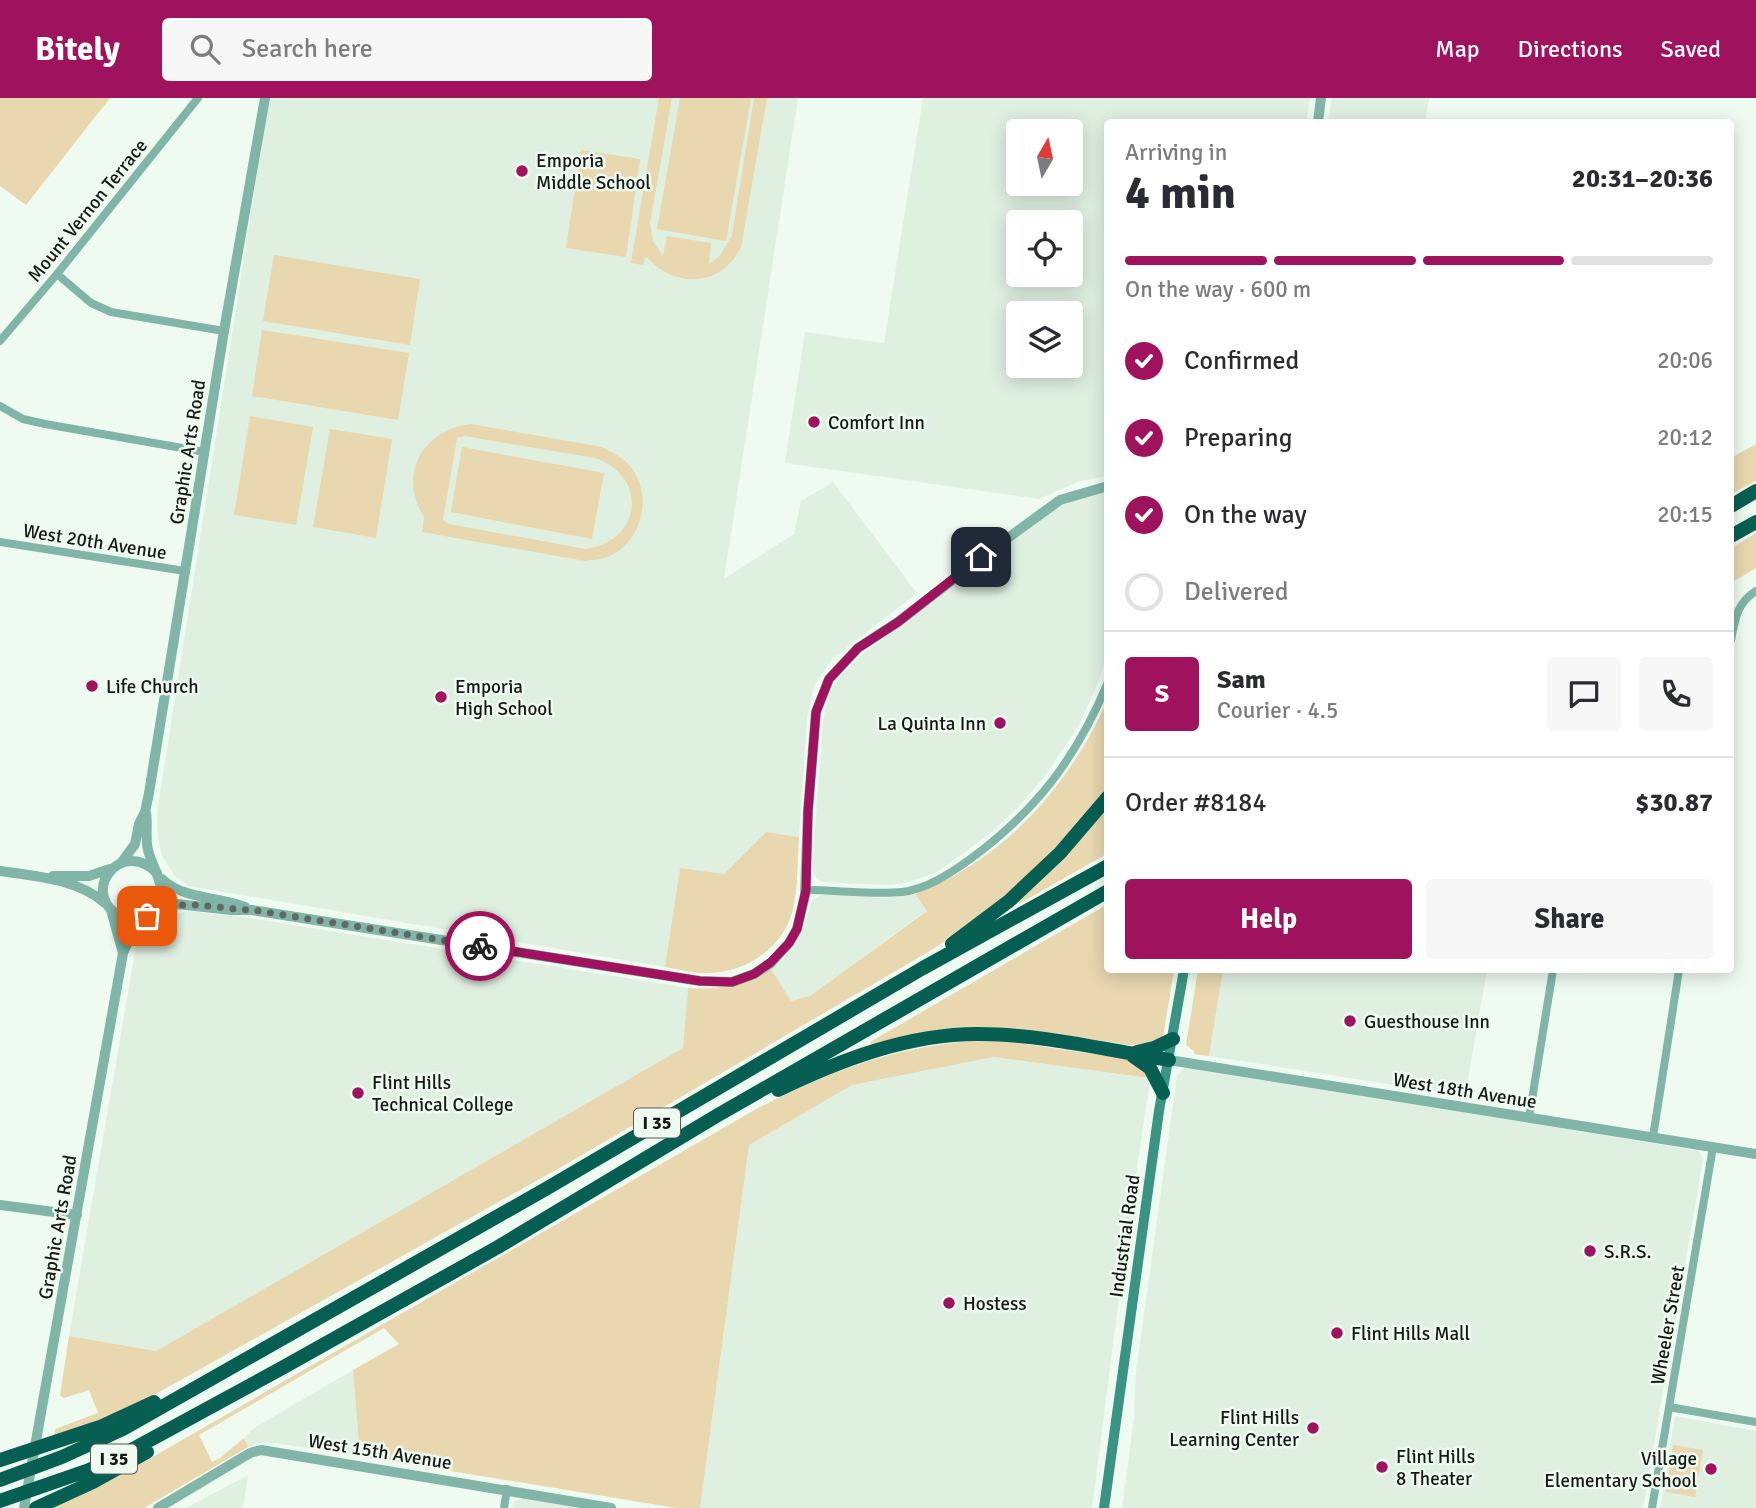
<!DOCTYPE html>
<html lang="en">
<head>
<meta charset="utf-8">
<style>
  :root { --surface:#fff; --page:#f7f7f7; --text:#2b2b33; --muted:#7c7c81; --line:#e1e1e2; --accent:#9f125d }
  body { margin:0; font-family:Signika,sans-serif; background:var(--page); color:var(--text); height:100vh; display:flex; flex-direction:column; font-size:26px; white-space:nowrap }
  * { box-sizing:border-box; margin:0 }
  p { font-size:23px; color:var(--muted) }
  .icon { flex:none; width:38px; height:38px; fill:none; stroke:currentColor; stroke-width:2; stroke-linecap:round; stroke-linejoin:round }
  .map { position:relative; flex:1; overflow:hidden }
  .panel { position:absolute; left:1104px; top:21px; width:630px; height:854px; display:flex; flex-direction:column; background:var(--surface); border-radius:7px; box-shadow:0 4px 18px #0003 }
  .panel>* { flex:none }
  .needle { width:46px; rotate:9deg }
  .fabs { position:absolute; left:1006px; top:21px; display:grid; gap:14px }
  .fabs a { display:grid; place-items:center; width:77px; height:77px; border-radius:7px; background:var(--surface); box-shadow:0 4px 18px #0003; font-size:35px }
  .pin { position:absolute; display:grid; place-items:center; width:60px; height:60px; color:#fff; margin:-30px; border-radius:14px; box-shadow:0 4px 10px #0006 }
  .courier { position:absolute; display:grid; place-items:center; width:70px; height:70px; margin:-35px; border:5px solid #9f125d; border-radius:50%; background:#fff; color:#222; box-shadow:0 2px 9px #0007 }
  .summary em { font-style:normal; font-weight:700 }
  .summary div { display:flex; flex-direction:column-reverse }
  .summary { display:flex; align-items:center; justify-content:space-between; height:119px; padding:0 21px }
  h1 { font-size:46px; font-weight:700; line-height:52px }
  .bar { display:grid; grid-template-columns:repeat(4,1fr); gap:10px 7px; align-content:center; height:84px; padding:0 21px }
  .bar i { height:9px; border-radius:5px; background:var(--line) }
  .bar .active { background:var(--accent) }
  .bar p { grid-column:span 4 }
  .line { display:flex; align-items:center; gap:18px; padding:0 21px; border-top:2px solid var(--line) }
  .line div { flex:1 }
  .round { display:grid; place-items:center; flex:none; width:74px; height:74px; border-radius:7px; background:var(--page) }
  ol { padding:0 21px; list-style:none }
  li { display:flex; align-items:center; gap:21px; height:77px }
  li p { margin-inline-start:auto }
  li .icon { padding:7px; border-radius:50%; background:var(--accent); color:#fff; stroke-width:4 }
  li:last-child { color:var(--muted) }
  li i { width:38px; height:38px; border:4px solid var(--line); border-radius:50% }
  .primary-button { display:flex; gap:14px; margin-top:auto; padding:14px 21px }
  .primary-button a { flex:1; height:80px; border-radius:7px; background:var(--accent); color:#fff; font-size:28px; font-weight:700; line-height:80px; text-align:center }
  .primary-button a+a { background:var(--page); color:var(--text) }
  header { display:flex; align-items:center; gap:42px; box-sizing:border-box; height:98px; padding:0 35px; background:var(--accent); color:#fff }
  header strong { font-size:33px }
  nav { display:flex; gap:38px; margin-inline-start:auto; font-size:24px }
  .search { width:490px; height:63px; background:var(--page); display:flex; align-items:center; gap:18px; box-sizing:border-box; padding:0 24px; border-radius:7px; color:var(--muted); font-size:26px }
  .map>svg:first-child { display:block }
</style>
</head>
<body>
<header>
<strong>Bitely</strong>
<div class="search"><svg class="icon" aria-label="search" viewBox="0 0 24 24"><circle cx="10" cy="10" r="6"/><path d="M15 15l6 6"/></svg>Search here</div>
<nav><a>Map</a><a>Directions</a><a>Saved</a></nav>
</header>
<div class="map">
<svg width="1756" height="1410" viewBox="0 0 1756 1410">
  <rect width="100%" height="100%" fill="#effaf0"/>
  <path fill="#dff0e1" fill-rule="evenodd" d="M269 0H798L724 481 794 436 801 403 833 384 917 495 832 561 814 588 807 621 799 739 766 734 724 776 680 771 665 869 189 788 175 778 162 758 158 741 157 715Z
    M923 0H1310L1306 24H1108V378L1080 383 1039 401 785 365 805 234 884 245ZM1018 33H1071V86H1018ZM1018 124H1071V177H1018ZM1018 215H1071V268H1018Z
    M1332 0H1429L1425 24H1328Z
    M1108 393V555L1098 585 1079 627 1045 678 1020 707 993 733 936 775 905 785 887 787 823 784 816 780 812 770 823 624 827 600 837 582 860 558 1055 411 1069 403Z
    M823 796 883 800 915 796 927 812 810 898 791 903 771 871 783 861 797 840 804 828 812 802Z
    M188 813 250 820 688 890 683 950 156 1253 69 1238 136 848 152 824Z
    M1223 872H1487L1465 998 1209 958Z
    M994 959 1149 980 1150 983 1128 1130 1092 1410H700L749 1047 852 987Z
    M1197 969 1699 1053 1703 1062 1643 1410H1122L1134 1320 1136 1274 1177 978 1184 970Z
    M353 1272 360 1358 275 1345H260L248 1349 244 1340 254 1330Z
    M1675 1318 1756 1333V1410H1660Z
    M248 1377 243 1410H186Z
    M524 1400 582 1410H511L515 1403Z"/>
  <path fill="#e8d7af" fill-rule="evenodd" d="M0 0H110L26 107 0 88Z
    M659 0H672L650 125 653 143 663 158 667 138 711 145 709 166 720 158 732 137 754 0H767L741 149C722 189 674 191 647 159L645 160 643 167 631 165Z
    M680 0H751L726 143 657 131Z
    M581 52 640 61 626 159 566 150Z
    M274 157 420 181 410 247 263 223Z
    M262 232 409 255 398 322 252 298Z
    M250 318 313 329 296 427 234 417Z
    M471 326 602 349C612 354 622 359 629 367 656 398 641 451 601 461 596 462 590 462 585 463L422 434 424 419C397 377 423 331 471 326ZM464 338 595 360C649 378 642 444 585 451L449 426 443 422 457 340Z
    M330 331 392 341 376 440 313 429Z
    M1756 346V383L1731 396V360Z
    M462 349 604 375 592 441 451 414Z
    M1756 435V470L1731 485V450Z
    M1108 601V689L1053 756 977 821 933 851 570 1064 145 1302 116 1316 54 1341 55 1331 98 1315 89 1292 64 1300 60 1298 69 1238 156 1253 683 950 688 890C719 892 743 887 771 871L791 903 810 898 927 813 915 796C1004 762 1070 687 1108 601Z
    M1108 707V755L1019 806 1017 802Z
    M766 734 799 739C797 766 799 801 788 826 773 856 741 875 708 875 694 876 679 871 665 869L680 770 724 776Z
    M1108 806V872H1174L1163 939 1145 946 1130 947 1047 935 872 948 870 944Z
    M1198 872H1223L1209 958 1194 956V953L1186 947Z
    M971 943 1010 944 1128 961 1138 964 1149 980 994 959 852 987 749 1047 700 1410H676L360 1358 353 1272 399 1246 384 1230 199 1337 212 1364 220 1360 244 1340 248 1349 144 1410H51L144 1364 758 1010C832 973 887 951 971 943Z
    M1673 1347 1703 1352 1695 1399 1666 1394Z"/>
  <g fill="none" stroke-linecap="round" stroke-linejoin="round">
    <path stroke="#80b5a8" stroke-width="8" d="M57 176 91 205 111 214 224 233
      M0 243 57 176 198 0
      M0 308 23 321 45 326 205 354
      M0 444 185 473
      M1731 542C1735 521 1737 505 1756 493
      M806 792C836 792 872 797 902 794 927 791 949 776 969 762 1036 713 1076 661 1108 584
      M1529 1020 1553 872
      M1653 1039 1679 872
      M1669 1309 1756 1324
      M504 1410 507 1391
      M1652 1410 1713 1049"/>
    <path stroke="#80b5a8" stroke-width="10" d="M1318 24 1321 0
      M146 715C148 727 145 740 148 752 153 774 181 809 141 820 132 822 123 820 115 815 82 790 123 740 157 775
      M122 764 135 746 139 726 145 714 149 695 224 233 265 0
      M0 773C35 778 78 781 105 805
      M53 778H89L110 771
      M162 781C184 802 218 798 245 809
      M111 812 123 855
      M152 815 177 806 231 812H252L700 883 732 884 754 876 771 865 789 845 797 831 805 797 808 713 816 614 829 581 858 550 898 524 986 456 1060 402 1108 388
      M1169 962 1756 1056
      M0 1107 77 1117
      M24 1410 123 855 133 833 147 818
      M158 1410 250 1355 261 1352 611 1410"/>
    <path stroke="#3b9483" stroke-width="10" d="M1104 1410 1159 1013 1184 872"/>
    <path stroke="#065f52" stroke-width="14" d="M1731 408 1756 393
      M1731 438 1756 424
      M952 846 1009 803 1060 755 1108 699
      M1137 954 1154 950 1173 941
      M1133 958 1150 970 1163 995
      M778 992C840 962 908 936 978 936 1041 936 1106 952 1169 962
      M0 1362 100 1329 154 1304
      M0 1382 62 1359 123 1331 544 1092 923 870 1108 768
      M0 1403 89 1372 137 1349 282 1270 498 1149 718 1017 1108 793
      M36 1410 93 1384 147 1354"/>
  </g>
  <g fill="none" stroke-linecap="round" stroke-linejoin="round">
    <path stroke="#616862" stroke-width="7" stroke-dasharray="0 12.6" d="M147 818C178 797 217 812 253 812L480 848"/>
    <path stroke="#9f125d" stroke-width="9" d="M480 848 700 883 732 884 754 876 771 864 789 845 797 831 806 792 808 713 816 614 829 581 858 550 898 524 981 459"/>
  </g>
  <g fill="#9f125d" stroke="#effaf0" stroke-width="2.5">
    <circle cx="522" cy="73" r="7"/>
    <circle cx="814" cy="324" r="7"/>
    <circle cx="92" cy="588" r="7"/>
    <circle cx="441" cy="599" r="7"/>
    <circle cx="1000" cy="625" r="7"/>
    <circle cx="1350" cy="923" r="7"/>
    <circle cx="358" cy="995" r="7"/>
    <circle cx="1590" cy="1153" r="7"/>
    <circle cx="949" cy="1205" r="7"/>
    <circle cx="1337" cy="1235" r="7"/>
    <circle cx="1313" cy="1330" r="7"/>
    <circle cx="1382" cy="1369" r="7"/>
    <circle cx="1711" cy="1371" r="7"/>
  </g>
  <g text-anchor="middle" stroke-width="5" stroke-linejoin="round" paint-order="stroke">
    <g fill="#effaf0" stroke="#565c57" stroke-width="2">
      <rect x="634" y="1010.5" width="46" height="29" rx="5"/>
      <rect x="91" y="1346.5" width="46" height="29" rx="5"/>
    </g>
    <g font-size="18" font-weight="bold" fill="#151915">
      <text x="657" y="1031">I 35</text>
      <text x="114" y="1367">I 35</text>
    </g>
    <g font-size="19" fill="#151915" stroke="#effaf0" text-anchor="start">
      <text x="536" y="69">Emporia<tspan x="536" dy="22">Middle School</tspan></text>
      <text x="828" y="331">Comfort Inn</text>
      <text x="106" y="595">Life Church</text>
      <text x="455" y="595">Emporia<tspan x="455" dy="22">High School</tspan></text>
      <text x="986" y="632" text-anchor="end">La Quinta Inn</text>
      <text x="1364" y="930">Guesthouse Inn</text>
      <text x="372" y="991">Flint Hills<tspan x="372" dy="22">Technical College</tspan></text>
      <text x="1604" y="1160">S.R.S.</text>
      <text x="963" y="1212">Hostess</text>
      <text x="1351" y="1242">Flint Hills Mall</text>
      <text x="1299" y="1326" text-anchor="end">Flint Hills<tspan x="1299" dy="22">Learning Center</tspan></text>
      <text x="1396" y="1365">Flint Hills<tspan x="1396" dy="22">8 Theater</tspan></text>
      <text x="1697" y="1367" text-anchor="end">Village<tspan x="1697" dy="22">Elementary School</tspan></text>
    </g>
    <g font-size="19" fill="#151915" stroke="#effaf0">
      <text transform="translate(87 112) rotate(-51)" y="7">Mount Vernon Terrace</text>
      <text transform="translate(187 354) rotate(-81)" y="7">Graphic Arts Road</text>
      <text transform="translate(95 443) rotate(9)" y="7">West 20th Avenue</text>
      <text transform="translate(1465 992) rotate(9)" y="7">West 18th Avenue</text>
      <text transform="translate(57 1129) rotate(-80)" y="7">Graphic Arts Road</text>
      <text transform="translate(1124 1138) rotate(-82)" y="7">Industrial Road</text>
      <text transform="translate(1667 1227) rotate(-80)" y="7">Wheeler Street</text>
      <text transform="translate(380 1353) rotate(9)" y="7">West 15th Avenue</text>
    </g>
  </g>
</svg>
<div class="fabs">
<a><svg class="needle" viewBox="-14 -14 28 28"><path d="M0-13l5 13h-10z" fill="#e53935"/><path d="M0 13l5-13h-10z" fill="#7c7c81"/></svg></a>
<a><svg class="icon" aria-label="locate" viewBox="0 0 24 24"><circle cx="12" cy="12" r="6"/><path d="M12 2v4M12 18v4M2 12h4M18 12h4"/></svg></a>
<a><svg class="icon" aria-label="layers" viewBox="0 0 24 24"><path d="M12 4l9 5-9 5-9-5zM3 14l9 5 9-5"/></svg></a>
</div>
<div class="pin" style="left:147px;top:818px;background:#ea580c"><svg class="icon" aria-label="bag" viewBox="0 0 24 24"><path d="M5 8h14l-1 12H6zM9 8a3 3 0 0 1 6 0"/></svg></div>
<div class="pin" style="left:981px;top:459px;background:#1f2937"><svg class="icon" aria-label="home" viewBox="0 0 24 24"><path d="M3 11l9-7 9 7M6 9v11h12V9"/></svg></div>
<div class="courier" style="left:480px;top:848px"><svg class="icon" aria-label="bike" viewBox="0 0 24 24"><circle cx="6" cy="16" r="4"/><circle cx="18" cy="16" r="4"/><path d="M6 16l4-8h5l3 8M10 8l3 8H6M13 5h3"/></svg></div>
<section class="panel">
<div class="summary"><div><h1>4 min</h1><p>Arriving in</p></div><em>20:31–20:36</em></div>
<div class="bar"><i class="active"></i><i class="active"></i><i class="active"></i><i></i><p>On the way · 600 m</p></div>
<ol>
<li><svg class="icon" aria-label="check" viewBox="0 0 24 24"><path d="M5 12l5 5 9-10"/></svg>Confirmed<p>20:06</p></li>
<li><svg class="icon" aria-label="check" viewBox="0 0 24 24"><path d="M5 12l5 5 9-10"/></svg>Preparing<p>20:12</p></li>
<li><svg class="icon" aria-label="check" viewBox="0 0 24 24"><path d="M5 12l5 5 9-10"/></svg>On the way<p>20:15</p></li>
<li><i></i>Delivered</li>
</ol>
<div class="line" style="height:126px"><b class="round" style="background:var(--accent);color:#fff">S</b><div><b>Sam</b><p>Courier · 4.5</p></div><a class="round"><svg class="icon" aria-label="chat" viewBox="0 0 24 24"><path d="M4 5h16v11H9l-5 4z"/></svg></a><a class="round"><svg class="icon" aria-label="phone" viewBox="0 0 24 24"><path d="M5 4h4l2 5-3 2q2 4 5 5l2-3 5 2v4C11 20 4 13 5 4z"/></svg></a></div>
<div class="line" style="height:91px"><div>Order #8184</div><b>$30.87</b></div>
<div class="primary-button"><a>Help</a><a>Share</a></div>
</section>
</div>
</body>
</html>
